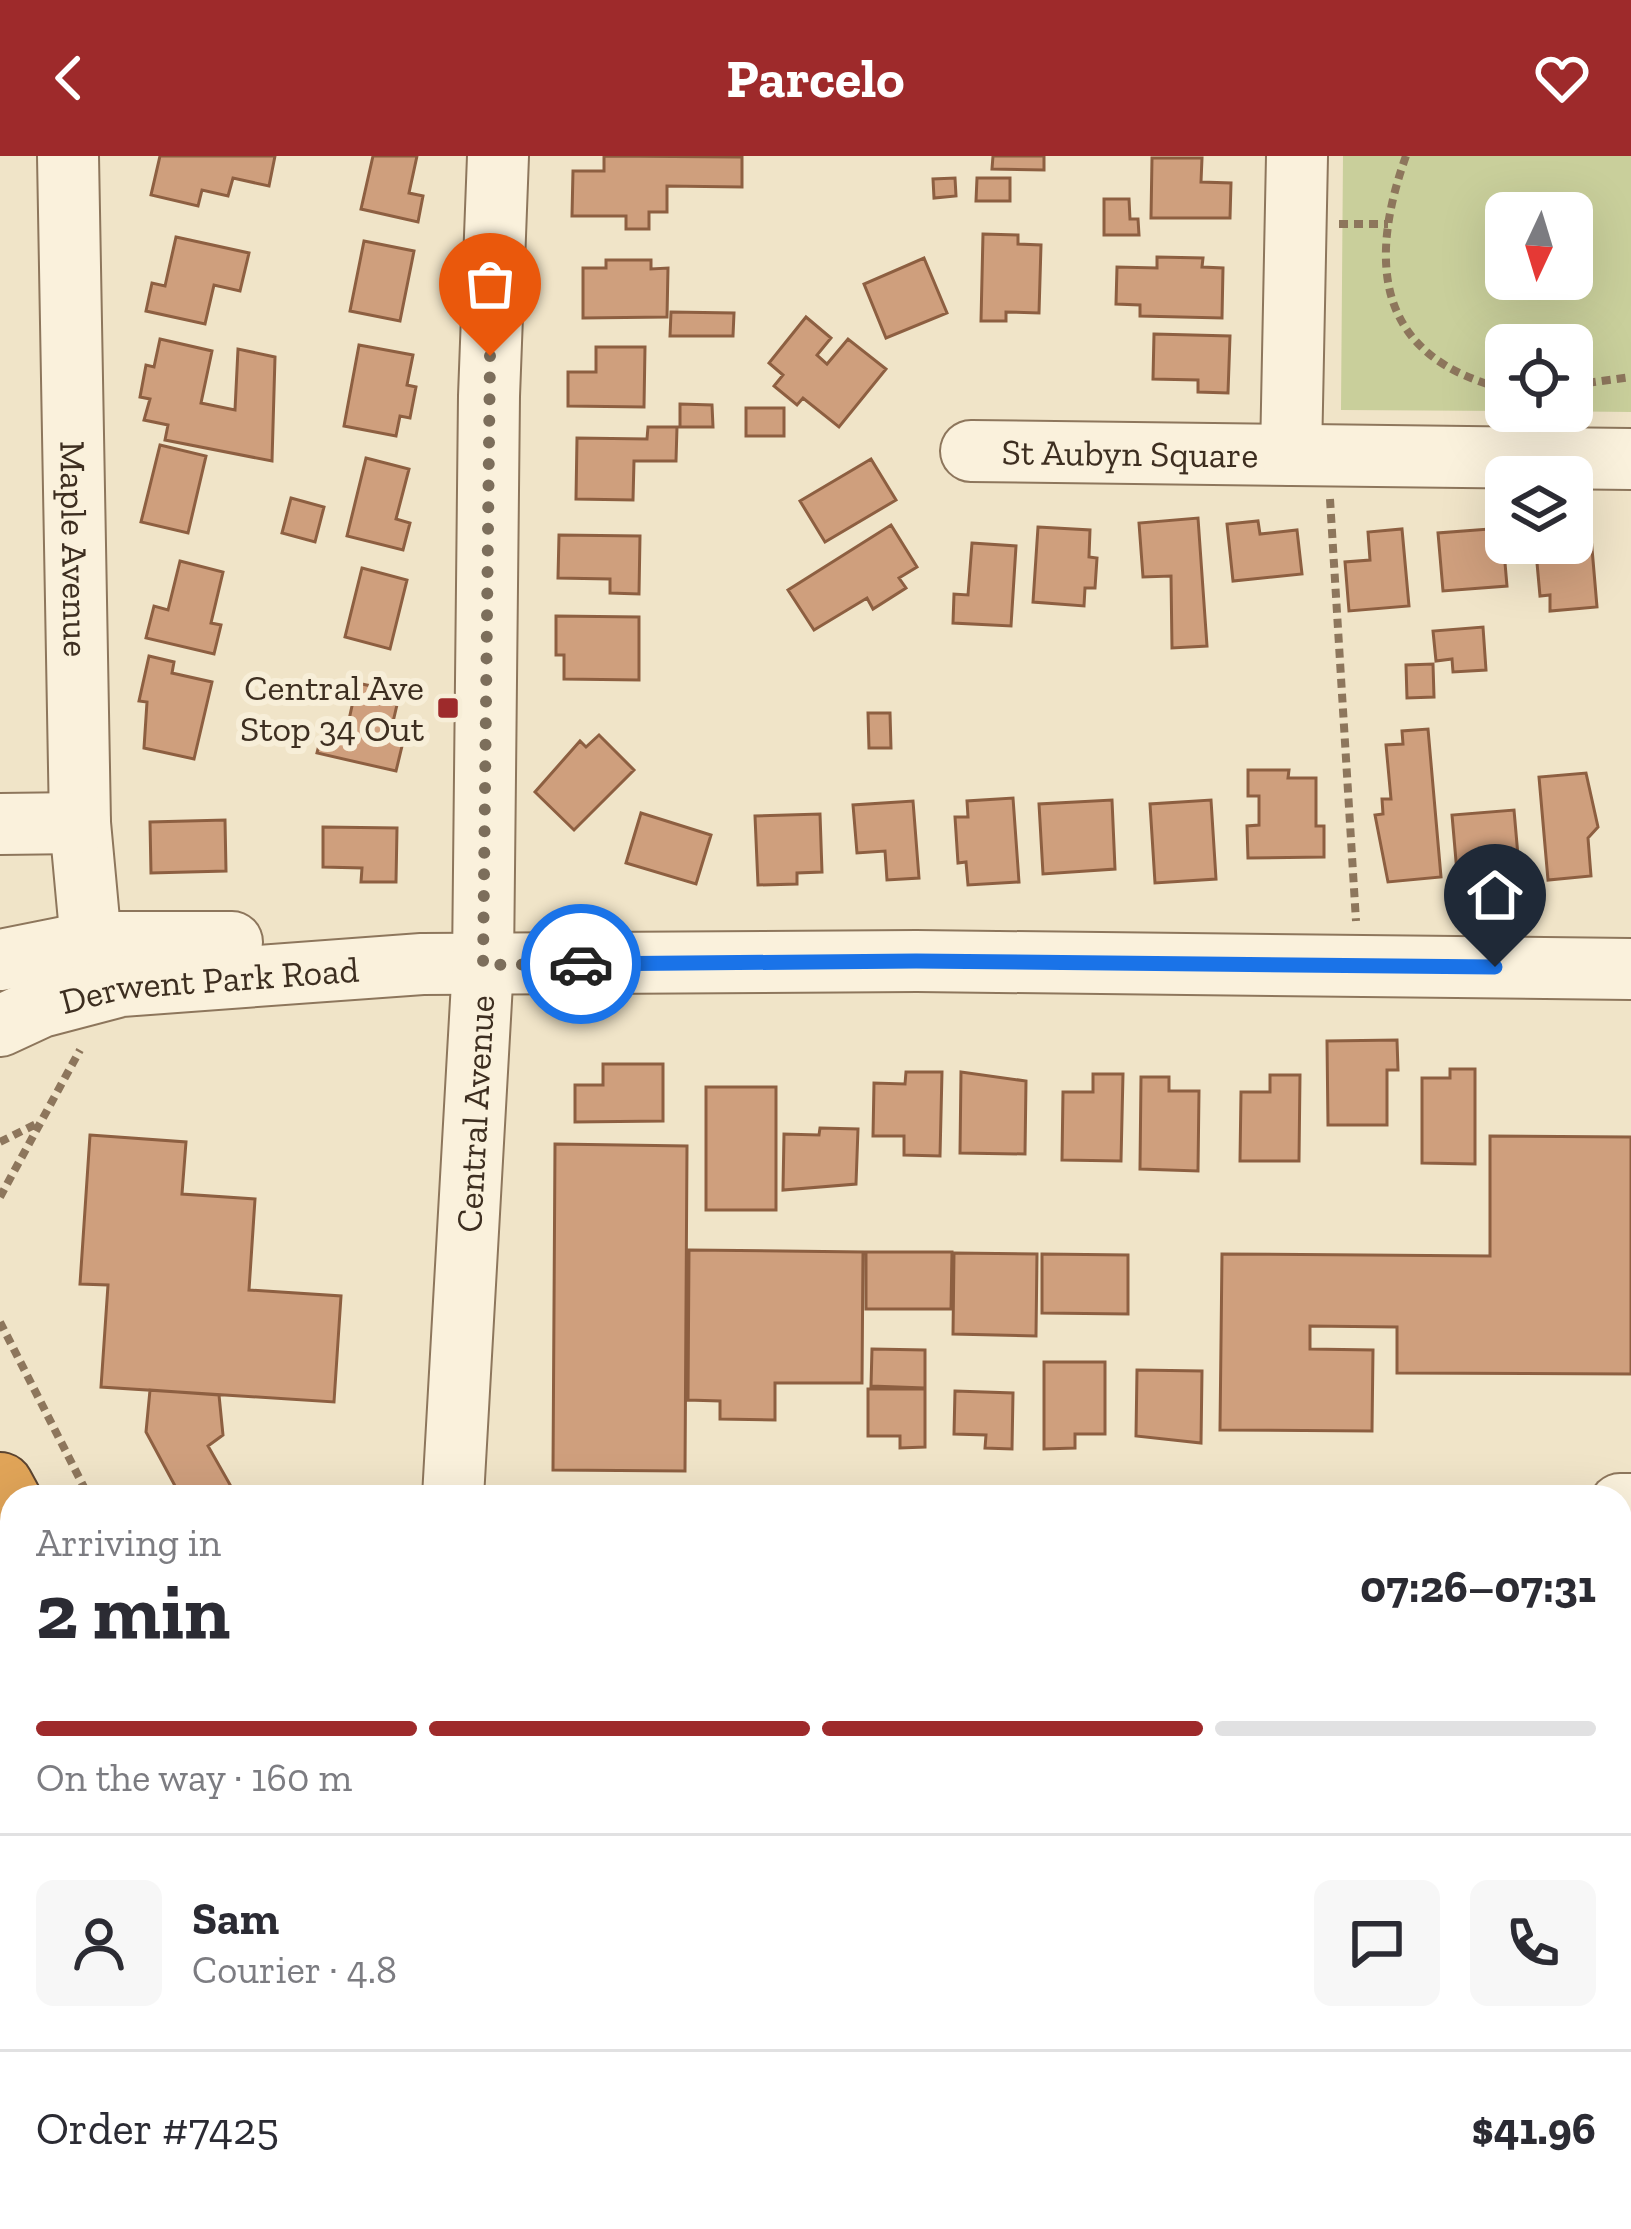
<!DOCTYPE html>
<html lang="en">
<head>
<meta charset="utf-8">
<style>
  :root { --surface:#fff; --page:#f7f7f7; --text:#2b2b33; --muted:#7c7c81; --line:#e1e1e2; --accent:#9e2a2b }
  body { margin:0; font-family:"Zilla Slab",serif; background:var(--page); color:var(--text); height:100vh; display:flex; flex-direction:column; font-size:45px; white-space:nowrap }
  * { box-sizing:border-box; margin:0 }
  p { font-size:39px; color:var(--muted) }
  .icon { flex:none; width:66px; height:66px; fill:none; stroke:currentColor; stroke-width:2; stroke-linecap:round; stroke-linejoin:round }
  .map { position:relative; flex:1; overflow:hidden }
  .drawer { position:absolute; left:0px; top:1329px; width:1632px; height:744px; display:flex; flex-direction:column; background:var(--surface); border-radius:36px 36px 0 0; box-shadow:0 12px 48px #0002 }
  .drawer>* { flex:none }
  .needle { width:78px; rotate:184deg }
  .controls { position:absolute; left:1485px; top:36px; display:grid; gap:24px }
  .controls a { display:grid; place-items:center; width:108px; height:108px; border-radius:18px; background:var(--surface); box-shadow:0 12px 48px #0002; font-size:60px }
  .pin { position:absolute; display:grid; place-items:center; width:102px; height:102px; color:#fff; margin:-123px -51px; border-radius:50% 50% 50% 0; rotate:-45deg; box-shadow:0 0 12px #0007 }
  .pin .icon { rotate:45deg }
  .courier { position:absolute; display:grid; place-items:center; width:120px; height:120px; margin:-60px; border:9px solid #1a73e8; border-radius:50%; background:#fff; color:#222; box-shadow:0 3px 15px #0007 }
  .summary em { font-style:normal; font-weight:800 }
  .summary div { display:flex; flex-direction:column-reverse }
  .summary { display:flex; align-items:center; justify-content:space-between; height:204px; padding:0 36px }
  h1 { font-size:78px; font-weight:800; line-height:90px }
  .bar { display:grid; grid-template-columns:repeat(4,1fr); gap:18px 12px; align-content:center; height:144px; padding:0 36px }
  .bar i { height:15px; border-radius:9px; background:var(--line) }
  .bar .on { background:var(--accent) }
  .bar p { grid-column:span 4 }
  .line { display:flex; align-items:center; gap:30px; padding:0 36px; border-top:3px solid var(--line) }
  .line div { flex:1 }
  .round { display:grid; place-items:center; flex:none; width:126px; height:126px; border-radius:18px; background:var(--page) }
  header { display:flex; justify-content:space-between; align-items:center; height:156px; padding:0 36px; background:var(--accent); color:#fff; font-size:54px; font-weight:800 }
  .map>svg:first-child { display:block }
</style>
</head>
<body>
<header><svg class="icon" aria-label="back" viewBox="0 0 24 24"><path d="M15 5l-7 7 7 7"/></svg>Parcelo<svg class="icon" aria-label="heart" viewBox="0 0 24 24"><path d="M12 20l-8-8c-3-5 5-10 8-4 3-6 11-1 8 4z"/></svg></header>
<div class="map">
<svg width="1631" height="2073" viewBox="0 0 1631 2073">
  <rect width="100%" height="100%" fill="#f0e4c8"/>
  <path fill="#c9cf9b" fill-rule="evenodd" d="M1343 0H1631V256L1538 255H1572V189H1506V255L1341 254ZM1506 57H1572V123H1506Z
    M0 1981 12 1998V2061H143L151 2073H0Z"/>
  <path fill="#cf9f7d" stroke="#8d5f41" stroke-width="3" d="M160 0H275L269 30 233 22 228 40 202 34 198 50 151 39Z
    M373 0H417L409 37 423 40 418 66 361 53Z
    M604 0 742 1V31L667 30V56H649V73H626V60H572L573 15H604Z
    M993 0H1044V14L992 13Z
    M1152 2H1202L1201 26 1231 27 1230 62H1151Z
    M955 22 956 40 934 42 933 23Z
    M977 22H1010V45H976Z
    M1104 43H1129L1130 63H1138L1139 79H1104Z
    M983 78 1018 79V88L1041 89 1039 157 1006 156V165H981Z
    M176 81 249 97 240 135 214 129 205 168 146 155 152 127 165 130Z
    M364 85 414 95 400 165 350 155Z
    M1157 101 1203 102 1202 111 1223 112 1222 162 1140 160V149L1116 148 1117 111 1157 112Z
    M924 102 947 157 886 182 864 128Z
    M606 104H651V113L668 112 667 161 583 162V112H606Z
    M671 156 734 157 733 180H670Z
    M806 161 831 182 817 199 827 208 848 183 886 213 839 271 803 242 797 249 774 230 783 219 769 207Z
    M1154 178 1230 180 1228 237 1198 236V224L1153 223Z
    M160 183 212 195 201 247 235 254 238 193 275 201 272 305 165 284 168 269 144 264 150 243 140 241 146 209 154 211Z
    M359 189 413 199 407 229 416 231 410 262 400 260 396 280 344 270Z
    M596 191H645L644 251 568 250V216H596Z
    M680 248 712 249 713 271H680Z
    M746 252H784V280H746Z
    M648 271H677L676 305H634L633 344 576 343 577 282 647 283Z
    M160 289 206 300 188 377 141 366Z
    M366 302 409 313 396 363 410 367 403 394 347 380Z
    M871 303 896 344 825 386 800 345Z
    M291 342 324 351 315 386 282 377Z
    M1198 362 1207 490 1172 492 1171 420 1143 421 1139 367Z
    M1258 365 1260 378 1297 374 1302 418 1233 425 1227 368Z
    M891 369 917 411 899 422 906 432 873 453 867 442 814 474 788 434Z
    M1590 369 1597 451 1550 455V439L1540 440 1536 396H1545L1544 387H1572V371Z
    M1038 371 1090 374 1089 401 1097 402 1095 432H1085L1084 450 1033 446Z
    M1502 372 1507 430 1443 435 1438 377Z
    M1402 373 1409 450 1349 455 1345 406 1370 404 1368 376Z
    M559 379 640 380 639 438 610 437V423L558 422Z
    M972 387 1016 390 1011 470 953 467 954 438 968 439Z
    M180 405 223 416 211 467 221 469 214 498 146 482 154 450 168 454Z
    M362 412 407 424 390 493 345 481Z
    M556 460 639 461V524L564 523V499H556Z
    M1483 471 1486 514 1453 516 1452 503 1436 505 1433 475Z
    M149 500 174 506 172 517 212 526 194 603 144 592 147 546 139 545Z
    M1433 508 1434 541 1407 542 1406 509Z
    M357 527 400 536 389 583 403 586 396 615 317 597 322 577 345 582Z
    M868 557H890L891 592H869Z
    M1428 573 1441 721 1388 726 1375 659 1383 658 1382 643H1391L1386 589 1403 588 1402 575Z
    M599 579 634 614 574 674 535 636 580 585 586 591Z
    M1248 614H1289L1288 622H1316V670H1324V701L1248 702 1247 670 1259 669V640H1248Z
    M1586 617 1598 671 1588 682 1591 720 1548 724 1539 621Z
    M1013 642 1019 726 968 729 966 706 958 707 955 661H968L967 645Z
    M1112 644 1115 713 1043 718 1039 648Z
    M1211 644 1216 723 1155 727 1150 648Z
    M913 645 919 722 887 724 885 695 857 697 853 649Z
    M1514 654 1520 723 1458 728 1452 659Z
    M641 657 711 679 696 728 626 707Z
    M820 658 822 716 797 717V728L758 729 755 660Z
    M225 664 226 715 151 717 150 666Z
    M323 671 397 672 396 726H361L362 712 323 711Z
    M1397 884 1398 914H1387V969H1328L1327 885Z
    M603 908H663V965L575 966V929H603Z
    M1450 913H1475V1008L1422 1007V922H1450Z
    M906 916H942L940 1000 904 999V980H873L874 927 905 928Z
    M961 916 1026 925 1025 998 960 997Z
    M1093 918H1123L1121 1005 1062 1004 1063 936H1093Z
    M1270 919H1300L1299 1005H1240L1241 936H1270Z
    M1141 921H1169V935H1199L1198 1015 1140 1013Z
    M706 931H776V1054H706Z
    M820 972 858 973 856 1028 783 1034 784 978 819 979Z
    M90 979 186 986 182 1038 255 1043 249 1134 341 1140 334 1246 101 1231 108 1129 80 1128Z
    M1490 980 1631 981V1218L1397 1217V1171L1310 1170V1193L1373 1194 1372 1275 1220 1274 1222 1098 1490 1100Z
    M555 988 687 990 685 1315 553 1314Z
    M689 1094 863 1096 862 1227H775V1264L720 1263V1245L688 1244Z
    M866 1096H952L951 1153H866Z
    M954 1097 1037 1098 1036 1180 953 1178Z
    M1042 1098 1128 1099V1158L1042 1157Z
    M872 1193 925 1194V1232L871 1230Z
    M1044 1206H1105V1278H1075V1292L1044 1293Z
    M1137 1214 1202 1215 1201 1287 1136 1280Z
    M868 1233H925V1291L900 1292V1280H868Z
    M150 1234 219 1239 223 1279 208 1290 237 1341H181L146 1276Z
    M955 1235 1013 1237 1012 1293 985 1292 986 1279 954 1278Z
    M1620 1432H1631V1604H1620Z
    M1620 1856H1631V1967L1620 1968Z
    M791 2061H1152L1153 2073H791Z"/>
  <g fill="none" stroke-linecap="round" stroke-linejoin="round">
    <defs>
      <g id="minor">
        <path id="s1" d="M68 0 80 667 91 786"/>
        <path id="s2" d="M971 295 1631 303"/>
        <path d="M1291 299 1297 0"/>
        <path d="M0 668 80 667"/>
        <path d="M0 804 91 786H232"/>
        <path id="s3" d="M0 870 41 851 121 830 422 808 917 805 1631 813"/>
        <path id="s4" d="M453 1341 483 809 489 240 498 0"/>
        <path d="M1620 1348H1631"/>
        <path d="M0 1778 12 1798"/>
        <path d="M174 2061 182 2073"/>
      </g>
      <path id="highway" d="M0 1330 12 1352
        M0 1531 12 1553
        M309 2061 316 2073
        M434 2061 442 2073"/>
    </defs>
    <use href="#minor" stroke="#8d765c" stroke-width="64"/>
    <use href="#highway" stroke="#5b4430" stroke-width="70"/>
    <path stroke="#8d765c" stroke-width="8" stroke-dasharray="9 6" stroke-linecap="butt" d="M1406 0C1366 111 1379 203 1506 233
      M1339 68H1388
      M1572 229 1631 221
      M1330 343 1356 765
      M0 986 36 968
      M0 1041 80 894
      M0 1166 89 1341
      M527 2061 536 2073"/>
    <use href="#minor" stroke="#faf1dc" stroke-width="60"/>
    <use href="#highway" stroke="#e0a458" stroke-width="66"/>
    <path stroke="#8d765c" stroke-width="8" stroke-dasharray="9 6" stroke-linecap="butt" d="M0 1794 12 1789"/>
  </g>
  <g fill="none" stroke-linecap="round" stroke-linejoin="round">
    <path stroke="#7c6e5b" stroke-width="12" stroke-dasharray="0 21.6" d="M490 200 483 809 581 808"/>
    <path stroke="#1a73e8" stroke-width="15" d="M581 808 916 805 1495 811"/>
  </g>
  <rect fill="#9e2a2b" stroke="#f7eed8" stroke-width="4.5" x="436" y="540" width="24" height="24" rx="6"/>
  <g text-anchor="middle" stroke-width="12" stroke-linejoin="round" paint-order="stroke">
    <g font-size="36" fill="#3d2e20" stroke="#f7eed8">
      <text dy="13" stroke="none"><textPath href="#s2" startOffset="159">St Aubyn Square</textPath></text>
      <text dy="13" stroke="none"><textPath href="#s1" startOffset="393">Maple Avenue</textPath></text>
      <text dy="13" stroke="none"><textPath href="#s3" startOffset="216">Derwent Park Road</textPath></text>
      <text dy="13" stroke="none"><textPath href="#s4" startOffset="384">Central Avenue</textPath></text>
    </g>
    <g font-size="36" fill="#3d2e20" stroke="#f7eed8" text-anchor="end">
      <text x="424" y="544">Central Ave<tspan x="424" dy="41">Stop 34 Out</tspan></text>
    </g>
  </g>
</svg>
<div class="controls">
<a><svg class="needle" viewBox="-14 -14 28 28"><path d="M0-13l5 13h-10z" fill="#e53935"/><path d="M0 13l5-13h-10z" fill="#7c7c81"/></svg></a>
<a><svg class="icon" aria-label="locate" viewBox="0 0 24 24"><circle cx="12" cy="12" r="6"/><path d="M12 2v4M12 18v4M2 12h4M18 12h4"/></svg></a>
<a><svg class="icon" aria-label="layers" viewBox="0 0 24 24"><path d="M12 4l9 5-9 5-9-5zM3 14l9 5 9-5"/></svg></a>
</div>
<div class="pin" style="left:490px;top:200px;background:#ea580c"><svg class="icon" aria-label="bag" viewBox="0 0 24 24"><path d="M5 8h14l-1 12H6zM9 8a3 3 0 0 1 6 0"/></svg></div>
<div class="pin" style="left:1495px;top:811px;background:#1f2937"><svg class="icon" aria-label="home" viewBox="0 0 24 24"><path d="M3 11l9-7 9 7M6 9v11h12V9"/></svg></div>
<div class="courier" style="left:581px;top:808px"><svg class="icon" aria-label="car" viewBox="0 0 24 24"><path d="M5 17H2v-5l4-1 3-4h7l3 4 3 1v5h-3M9 17h6M6 11h13"/><circle cx="7" cy="17" r="2"/><circle cx="17" cy="17" r="2"/></svg></div>
<section class="drawer">
<div class="summary"><div><h1>2 min</h1><p>Arriving in</p></div><em>07:26–07:31</em></div>
<div class="bar"><i class="on"></i><i class="on"></i><i class="on"></i><i></i><p>On the way · 160 m</p></div>
<div class="line" style="height:216px"><a class="round"><svg class="icon" aria-label="person" viewBox="0 0 24 24"><circle cx="12" cy="8" r="4"/><path d="M4 21q1-7 8-7t8 7"/></svg></a><div><b>Sam</b><p>Courier · 4.8</p></div><a class="round"><svg class="icon" aria-label="chat" viewBox="0 0 24 24"><path d="M4 5h16v11H9l-5 4z"/></svg></a><a class="round"><svg class="icon" aria-label="phone" viewBox="0 0 24 24"><path d="M5 4h4l2 5-3 2q2 4 5 5l2-3 5 2v4C11 20 4 13 5 4z"/></svg></a></div>
<div class="line" style="height:156px"><div>Order #7425</div><b>$41.96</b></div>
</section>
</div>
</body>
</html>
